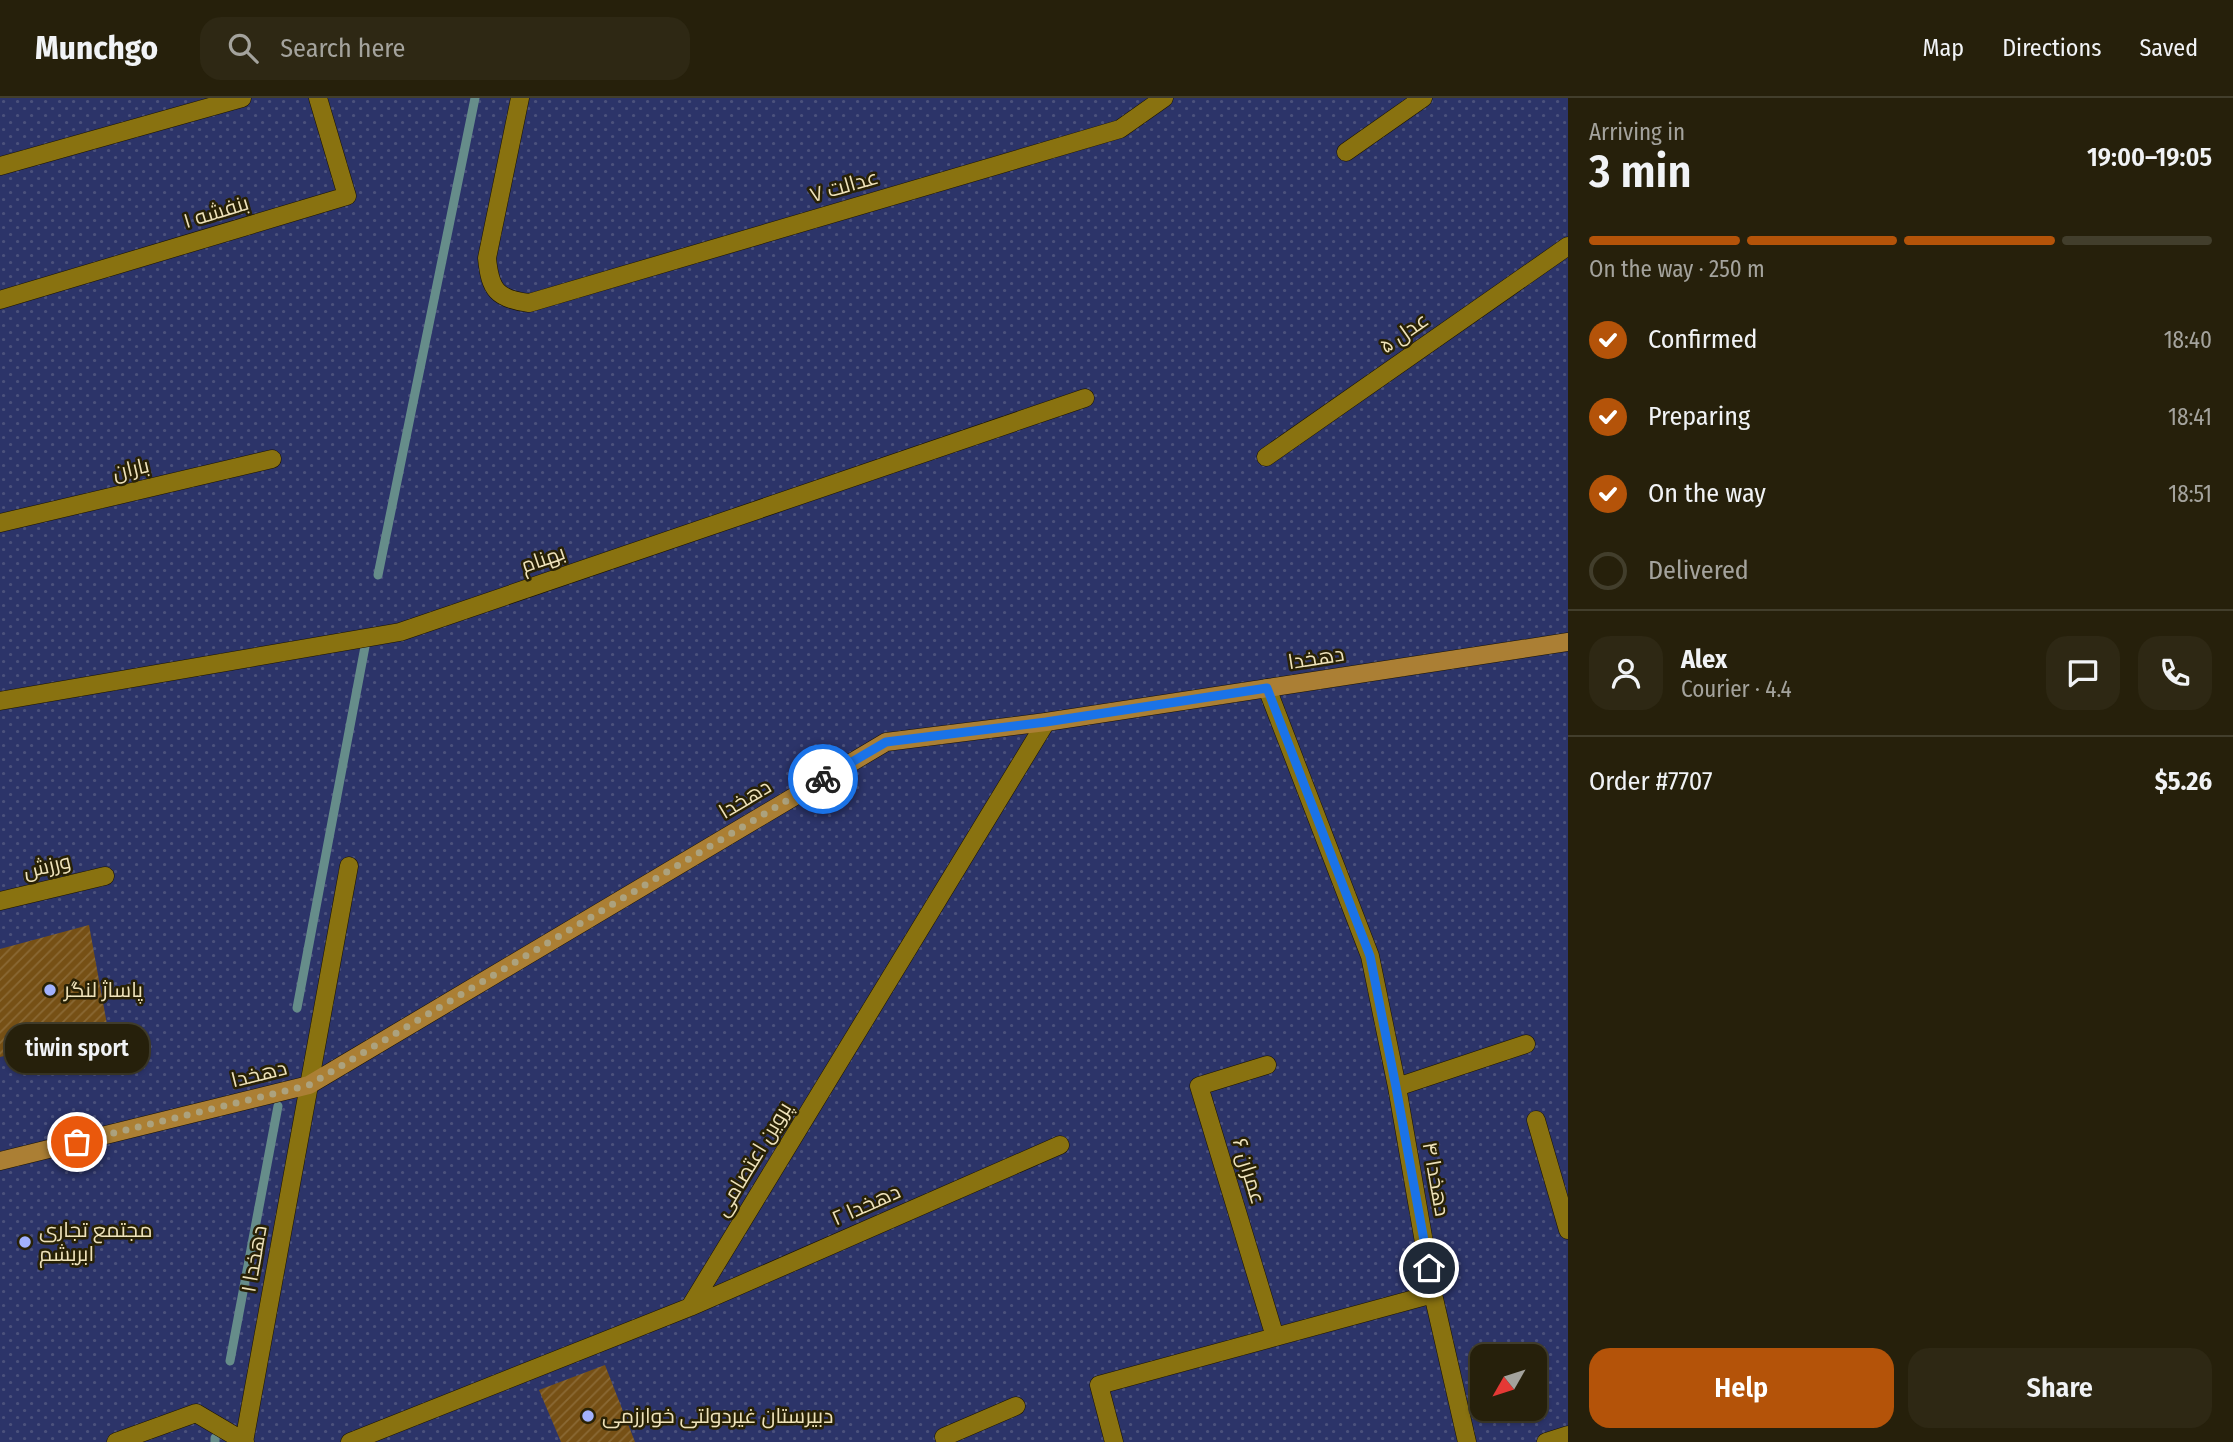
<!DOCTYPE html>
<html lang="en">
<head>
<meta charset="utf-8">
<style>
  :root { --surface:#26200b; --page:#2e2814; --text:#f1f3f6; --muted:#a4a39d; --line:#423e2c; --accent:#b45309 }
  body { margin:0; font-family:"Fira Sans Condensed",Cairo,sans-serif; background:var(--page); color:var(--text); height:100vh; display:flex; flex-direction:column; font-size:26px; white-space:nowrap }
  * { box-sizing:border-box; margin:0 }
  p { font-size:23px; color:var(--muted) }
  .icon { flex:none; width:38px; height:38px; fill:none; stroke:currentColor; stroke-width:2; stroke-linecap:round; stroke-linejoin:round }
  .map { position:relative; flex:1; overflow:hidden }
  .panel { display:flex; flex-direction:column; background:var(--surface); width:665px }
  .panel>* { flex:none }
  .needle { width:46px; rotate:231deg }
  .fabs { position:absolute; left:1470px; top:1246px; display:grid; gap:14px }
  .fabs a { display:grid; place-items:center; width:77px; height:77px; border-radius:14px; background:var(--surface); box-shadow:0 2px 5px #0004,0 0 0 2px var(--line); font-size:35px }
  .pin { position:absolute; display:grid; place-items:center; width:60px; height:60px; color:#fff; margin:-30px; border:4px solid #fff; border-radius:50%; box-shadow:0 2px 7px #0007 }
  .courier { position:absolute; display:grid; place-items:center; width:70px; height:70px; margin:-35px; border:5px solid #1a73e8; border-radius:50%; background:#fff; color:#222; box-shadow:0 2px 9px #0007 }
  .bubble { position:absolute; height:49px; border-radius:21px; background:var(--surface); box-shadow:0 2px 5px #0004,0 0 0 2px var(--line); font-size:23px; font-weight:600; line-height:49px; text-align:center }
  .head em { font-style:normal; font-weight:600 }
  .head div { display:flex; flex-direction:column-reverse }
  .head { display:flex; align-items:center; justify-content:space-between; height:119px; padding:0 21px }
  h1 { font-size:46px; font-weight:600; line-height:52px }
  .bar { display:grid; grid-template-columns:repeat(4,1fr); gap:10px 7px; align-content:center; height:84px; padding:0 21px }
  .bar i { height:9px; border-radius:5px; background:var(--line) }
  .bar .selected { background:var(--accent) }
  .bar p { grid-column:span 4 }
  .line { display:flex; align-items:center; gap:18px; padding:0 21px; border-top:2px solid var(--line) }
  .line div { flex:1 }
  .round { display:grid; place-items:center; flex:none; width:74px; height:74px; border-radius:21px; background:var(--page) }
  ol { padding:0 21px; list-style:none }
  li { display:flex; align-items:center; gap:21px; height:77px }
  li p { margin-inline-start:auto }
  li .icon { padding:7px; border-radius:50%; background:var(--accent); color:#fff; stroke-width:4 }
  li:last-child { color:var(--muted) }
  li i { width:38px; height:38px; border:4px solid var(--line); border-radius:50% }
  .primary-button { display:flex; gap:14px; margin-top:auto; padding:14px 21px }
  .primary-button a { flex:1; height:80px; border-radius:21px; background:var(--accent); color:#fff; font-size:28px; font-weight:600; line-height:80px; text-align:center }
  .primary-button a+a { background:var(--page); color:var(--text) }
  header { display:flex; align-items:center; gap:42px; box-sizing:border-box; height:98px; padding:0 35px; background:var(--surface); border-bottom:2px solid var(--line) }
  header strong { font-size:33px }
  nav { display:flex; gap:38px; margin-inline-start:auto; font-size:24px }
  .search { width:490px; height:63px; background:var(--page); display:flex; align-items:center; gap:18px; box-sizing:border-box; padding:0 24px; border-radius:21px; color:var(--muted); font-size:26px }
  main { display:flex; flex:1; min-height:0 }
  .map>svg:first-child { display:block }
</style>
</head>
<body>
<header>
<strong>Munchgo</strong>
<div class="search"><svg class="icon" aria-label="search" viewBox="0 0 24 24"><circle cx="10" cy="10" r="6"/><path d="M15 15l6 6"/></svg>Search here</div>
<nav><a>Map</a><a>Directions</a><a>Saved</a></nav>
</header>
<main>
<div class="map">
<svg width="1568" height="1344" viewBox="0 0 1568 1344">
  <defs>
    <pattern id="park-dots" width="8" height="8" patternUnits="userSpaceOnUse" patternTransform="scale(1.75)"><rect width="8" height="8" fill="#2c3469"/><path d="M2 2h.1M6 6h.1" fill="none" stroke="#4b517c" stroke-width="1.8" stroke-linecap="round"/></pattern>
    <pattern id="building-hatch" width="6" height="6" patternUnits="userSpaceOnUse" patternTransform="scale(1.75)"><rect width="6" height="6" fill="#765015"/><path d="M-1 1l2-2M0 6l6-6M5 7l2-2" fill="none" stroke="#8a6935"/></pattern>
  </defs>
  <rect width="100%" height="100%" fill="#322b0f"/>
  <path fill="url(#park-dots)" fill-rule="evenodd" d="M0 0H1568V1344H0ZM1482 1258H1535V1311H1482Z"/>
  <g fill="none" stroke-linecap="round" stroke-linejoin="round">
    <path stroke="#668d8a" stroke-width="9" d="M378 477 475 0
      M297 910 367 538
      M230 1263 278 1008
      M215 1344V1340"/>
  </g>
  <path fill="url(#building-hatch)" d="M89 827 108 932 0 959V851Z
    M605 1267 635 1344H561L539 1292Z"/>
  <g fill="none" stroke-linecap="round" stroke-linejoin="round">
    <defs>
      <path id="street" d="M520 0 487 160C490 192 497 201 529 205L1120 31 1164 0
        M1346 54 1423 0
        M0 68 242 0
        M0 202 347 98 318 0
        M1266 359 1568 148
        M0 425 272 361
        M0 603 400 534 1085 300
        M0 803 105 778
        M1267 967 1199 988 1275 1239
        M1397 989 1526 946
        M1536 1022 1568 1132
        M1433 1196 1467 1344
        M690 1209 1060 1047
        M116 1344 196 1315 245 1344
        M244 1344 349 768
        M350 1344 690 1209 1046 624
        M946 1344 944 1339 1016 1308
        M1114 1344 1099 1287 1433 1196 1397 989 1370 858 1267 590
        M1546 1344 1568 1337"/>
      <path id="secondary" d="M0 1063 309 987 886 644 1046 624 1568 544"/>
    </defs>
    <use href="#street" stroke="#1a1300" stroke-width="19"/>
    <use href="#secondary" stroke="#1a1300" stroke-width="19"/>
    <use href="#street" stroke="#897210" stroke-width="18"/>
    <use href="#secondary" stroke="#ab7f34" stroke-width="18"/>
  </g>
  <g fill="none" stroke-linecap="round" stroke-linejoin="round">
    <path stroke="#aca27e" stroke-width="7" stroke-dasharray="0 12.6" d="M77 1044 309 987 823 681"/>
    <path stroke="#1a73e8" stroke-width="9" d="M823 681 886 644 1046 624 1267 590 1370 858 1396 989 1429 1170"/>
  </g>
  <g fill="#a2b2fd" stroke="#282105" stroke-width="2.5">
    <circle cx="50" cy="892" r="7"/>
    <circle cx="25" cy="1144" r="7"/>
    <circle cx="588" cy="1318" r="7"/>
  </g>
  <g text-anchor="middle" stroke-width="5" stroke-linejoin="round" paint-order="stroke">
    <g font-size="21" fill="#eee2ba" stroke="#282105">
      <text transform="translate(844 88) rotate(-16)" y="7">۷ عدالت</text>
      <text transform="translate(216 114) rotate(-17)" y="7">بنفشه ۱</text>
      <text transform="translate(1404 235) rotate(-35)" y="7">عدل ۵</text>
      <text transform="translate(131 371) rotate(-13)" y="7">باران</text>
      <text transform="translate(543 461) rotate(-19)" y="7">بهنام</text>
      <text transform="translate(1316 560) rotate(-9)" y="7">دهخدا</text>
      <text transform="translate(745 701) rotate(-31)" y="7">دهخدا</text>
      <text transform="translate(47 768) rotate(-13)" y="7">ورزش</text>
      <text transform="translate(259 976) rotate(-14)" y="7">دهخدا</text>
      <text transform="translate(753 1061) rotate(-59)" y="7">پروین اعتصامی</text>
      <text transform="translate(1249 1073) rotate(73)" y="7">عمران ۶</text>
      <text transform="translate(1436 1081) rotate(80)" y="7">دهخدا ۴</text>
      <text transform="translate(866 1107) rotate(-24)" y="7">دهخدا ۲</text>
      <text transform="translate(254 1161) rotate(-80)" y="7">دهخدا ۱</text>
    </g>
    <g font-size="21" fill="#eee2ba" stroke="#282105" text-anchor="start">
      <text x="64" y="899">پاساژ لنگر</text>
      <text x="39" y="1139">مجتمع تجاری<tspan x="39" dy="24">ابریشم</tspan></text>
      <text x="602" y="1325">دبیرستان غیردولتی خوارزمی</text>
    </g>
  </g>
</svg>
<div class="fabs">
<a><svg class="needle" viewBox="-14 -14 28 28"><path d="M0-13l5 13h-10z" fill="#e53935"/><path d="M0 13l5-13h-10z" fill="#a4a39d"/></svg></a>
</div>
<div class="pin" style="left:77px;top:1044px;background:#ea580c"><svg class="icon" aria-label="bag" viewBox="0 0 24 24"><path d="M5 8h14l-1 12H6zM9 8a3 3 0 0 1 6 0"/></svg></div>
<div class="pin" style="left:1429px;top:1170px;background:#1f2937"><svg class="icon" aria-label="home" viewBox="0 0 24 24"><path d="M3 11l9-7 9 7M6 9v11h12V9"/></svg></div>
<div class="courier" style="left:823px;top:681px"><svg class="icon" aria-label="bike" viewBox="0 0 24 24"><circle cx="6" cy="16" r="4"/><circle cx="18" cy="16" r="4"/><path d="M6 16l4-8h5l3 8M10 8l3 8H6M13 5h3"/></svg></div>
<div class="bubble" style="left:5px;top:926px;width:144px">tiwin sport</div>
</div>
<section class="panel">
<div class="head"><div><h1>3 min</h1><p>Arriving in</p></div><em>19:00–19:05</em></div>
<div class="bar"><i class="selected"></i><i class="selected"></i><i class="selected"></i><i></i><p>On the way · 250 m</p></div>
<ol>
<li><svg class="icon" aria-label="check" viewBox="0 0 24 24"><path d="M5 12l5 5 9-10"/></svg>Confirmed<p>18:40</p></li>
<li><svg class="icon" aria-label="check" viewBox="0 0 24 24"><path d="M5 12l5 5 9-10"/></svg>Preparing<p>18:41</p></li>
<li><svg class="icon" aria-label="check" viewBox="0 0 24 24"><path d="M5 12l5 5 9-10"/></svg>On the way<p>18:51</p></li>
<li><i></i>Delivered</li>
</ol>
<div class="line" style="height:126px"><a class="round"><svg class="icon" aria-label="person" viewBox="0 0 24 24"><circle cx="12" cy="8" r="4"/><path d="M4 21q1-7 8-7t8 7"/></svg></a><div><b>Alex</b><p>Courier · 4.4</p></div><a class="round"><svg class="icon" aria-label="chat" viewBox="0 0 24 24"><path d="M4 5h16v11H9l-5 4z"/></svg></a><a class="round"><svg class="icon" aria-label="phone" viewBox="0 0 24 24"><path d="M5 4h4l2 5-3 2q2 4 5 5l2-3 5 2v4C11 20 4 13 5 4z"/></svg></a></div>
<div class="line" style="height:91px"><div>Order #7707</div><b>$5.26</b></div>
<div class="primary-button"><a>Help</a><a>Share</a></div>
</section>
</main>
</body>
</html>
